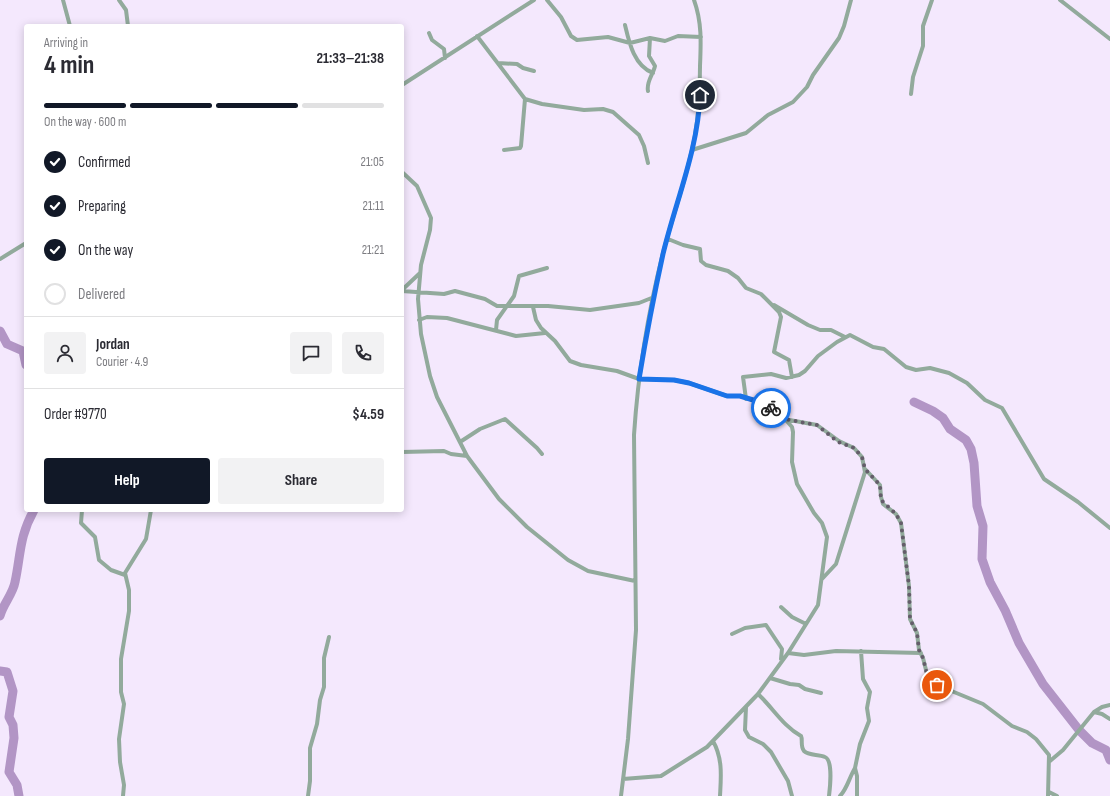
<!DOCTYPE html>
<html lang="en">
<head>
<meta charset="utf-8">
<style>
  :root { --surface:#fff; --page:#f2f2f3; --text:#2b2b33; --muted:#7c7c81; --line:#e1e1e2; --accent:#111827 }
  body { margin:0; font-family:"Sofia Sans Condensed",sans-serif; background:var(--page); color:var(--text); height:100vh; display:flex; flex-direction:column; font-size:15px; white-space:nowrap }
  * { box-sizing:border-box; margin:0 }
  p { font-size:13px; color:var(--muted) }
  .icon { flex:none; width:22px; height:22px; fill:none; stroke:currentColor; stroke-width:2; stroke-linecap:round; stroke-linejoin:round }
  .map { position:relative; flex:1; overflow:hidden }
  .details { position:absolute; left:24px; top:24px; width:380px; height:488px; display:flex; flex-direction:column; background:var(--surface); border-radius:4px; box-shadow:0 2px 10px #0003 }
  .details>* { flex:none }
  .pin { position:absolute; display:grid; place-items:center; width:34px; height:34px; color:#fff; margin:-17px; border:2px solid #fff; border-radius:50%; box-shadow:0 1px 4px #0007 }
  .courier { position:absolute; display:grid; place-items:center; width:40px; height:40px; margin:-20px; border:3px solid #1a73e8; border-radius:50%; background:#fff; color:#222; box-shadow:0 1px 5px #0007 }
  .overview em { font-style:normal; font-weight:700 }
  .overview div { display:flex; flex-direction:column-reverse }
  .overview { display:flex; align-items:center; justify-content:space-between; height:68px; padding:0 20px }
  h1 { font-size:26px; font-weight:700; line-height:30px }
  .bar { display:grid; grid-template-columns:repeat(4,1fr); gap:6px 4px; align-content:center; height:48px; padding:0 20px }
  .bar i { height:5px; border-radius:3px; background:var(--line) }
  .bar .current { background:var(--accent) }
  .bar p { grid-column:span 4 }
  .line { display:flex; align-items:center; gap:10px; padding:0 20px; border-top:1px solid var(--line) }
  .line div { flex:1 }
  .round { display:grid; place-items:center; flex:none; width:42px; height:42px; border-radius:4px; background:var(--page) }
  ol { padding:0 20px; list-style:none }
  li { display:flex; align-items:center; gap:12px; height:44px }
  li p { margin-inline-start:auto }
  li .icon { padding:4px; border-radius:50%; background:var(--accent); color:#fff; stroke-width:4 }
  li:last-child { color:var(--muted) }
  li i { width:22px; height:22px; border:2px solid var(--line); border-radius:50% }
  .primary-button { display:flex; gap:8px; margin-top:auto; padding:8px 20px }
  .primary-button a { flex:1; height:46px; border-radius:4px; background:var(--accent); color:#fff; font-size:16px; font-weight:700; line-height:46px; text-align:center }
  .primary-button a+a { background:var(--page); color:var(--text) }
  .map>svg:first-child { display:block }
</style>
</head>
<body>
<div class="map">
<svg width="1110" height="796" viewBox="0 0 1110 796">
  <rect width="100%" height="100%" fill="#f4e8fd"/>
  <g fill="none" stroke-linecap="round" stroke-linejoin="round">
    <path stroke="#b295c5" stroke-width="9" d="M0 331 7 344 23 351 26 365
      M914 402 933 411 943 418 950 429 966 440 971 449 974 463 977 506 983 526 982 559 990 582 1005 610 1019 643 1043 684 1079 730 1092 743 1106 750 1110 760
      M0 616C3 604 13 594 15 582 21 554 19 537 34 510
      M0 671 7 672 13 691 9 717 13 725 14 738 9 772 17 785 19 796"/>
    <path stroke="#92aa9c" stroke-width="4" d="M63 0 70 26
      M119 0 126 10 128 26
      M547 0 561 17 571 36 577 40 608 37 630 43 650 38 665 41 678 36 701 37
      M1060 0 1110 39
      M625 25C629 42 634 66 653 73
      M429 33 432 40 444 49 445 58
      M477 36 525 99 542 104 584 110 603 109 613 112 639 135 644 146 648 163
      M498 63 517 64 523 68 534 71
      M402 85 534 0
      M648 91C646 82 653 75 655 66L649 56 650 38
      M911 94 913 77 923 46V26L932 0
      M504 150 520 148 521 146 525 99
      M692 150 746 133 768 115 793 102 807 87 813 75 839 38 844 26 851 0
      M402 172 417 186 431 218 430 230 421 265 418 299 421 334 430 376 437 397 467 456 499 499 527 527 568 560 588 571 635 581
      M668 239 683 245 700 249 701 261 706 265 728 271 738 278 746 288 761 294 779 312 781 317 774 352 789 360 792 377
      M0 259 26 243
      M402 290 420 273
      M402 291 444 294 455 291 485 299 497 306H548L590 310 639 303 654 297
      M774 305 808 325 820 330H831L845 337
      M533 307 536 320 541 328 555 341 570 361 581 365 617 371 639 379 674 380 689 383 727 396H740L763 403 784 419 817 425 839 441 854 448 862 457 865 472 836 564 822 579
      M419 320 427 317 447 318 516 336 545 333
      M496 330 497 320 514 296 519 276 547 268
      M746 399 743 377 771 374 786 378 799 375 805 371 818 356 837 342 850 335 873 347 884 349 906 367 916 370 930 368 949 373 967 383 985 400 1002 408 1044 479 1078 502 1110 528
      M460 442 480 429 505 419 537 448 542 454
      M402 452 444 451 451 454 467 456
      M865 469 880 485 881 497 883 504 896 514 901 523 909 586 910 619 917 633 919 650 923 658 927 674 937 685 983 704 1012 726 1027 732 1036 739 1049 755 1048 796
      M82 510 81 523 95 537 99 560 111 570 125 575
      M781 607 792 617 806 624
      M732 634 745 628 766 625 782 649 781 659
      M788 653 804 655 836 651 921 653
      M770 678 790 684 799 685 805 689 821 693
      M758 694C773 708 783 726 801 736 803 740 800 746 804 751 809 756 818 754 825 757 833 760 830 788 829 796
      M746 707 745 730 749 737 763 744 771 752 788 781 792 796
      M1094 712 1102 707 1110 705
      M713 741C723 759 721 777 720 796
      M1050 761 1063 750 1094 712 1102 714 1110 719
      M623 779 661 776 707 747 758 694 788 653 818 605 827 537 822 523 814 513 797 484 792 462 793 432 792 427 785 419
      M1049 792 1057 796
      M123 796 124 785 120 762 119 739 124 704 121 692V659L129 611V590L125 573 146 539 151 510
      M308 796 310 781V748L317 724 320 700 324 687V658L329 637
      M621 796 628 739 636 630 634 435C638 374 648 312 663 253 673 214 688 175 695 135 699 112 700 89 700 66 701 43 702 22 694 0
      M840 796C847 789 849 778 855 768
      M857 796V776L855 768 860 744 869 721 867 708 870 692 863 679 861 651"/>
  </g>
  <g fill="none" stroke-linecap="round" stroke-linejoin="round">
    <path stroke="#645d6a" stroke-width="4" stroke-dasharray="0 7.2" d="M771 408 784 419 817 425 838 442 854 448 862 457 865 469 880 485 881 500 896 514 901 523 909 586 910 619 917 633 919 650 923 658 927 674 937 685"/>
    <path stroke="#1a73e8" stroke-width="5" d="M700 95C698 150 676 200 663 254 654 295 646 337 639 379L674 380 689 383 727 396H740L763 403 771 408"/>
  </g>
</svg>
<div class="pin" style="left:937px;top:685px;background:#ea580c"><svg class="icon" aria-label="bag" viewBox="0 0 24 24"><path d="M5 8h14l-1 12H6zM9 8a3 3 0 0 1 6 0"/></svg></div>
<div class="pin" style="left:700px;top:95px;background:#1f2937"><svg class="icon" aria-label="home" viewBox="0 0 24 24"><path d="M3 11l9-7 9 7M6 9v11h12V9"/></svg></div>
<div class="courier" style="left:771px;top:408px"><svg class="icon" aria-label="bike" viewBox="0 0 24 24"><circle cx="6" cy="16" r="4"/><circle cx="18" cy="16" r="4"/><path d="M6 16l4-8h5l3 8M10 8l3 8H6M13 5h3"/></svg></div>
<section class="details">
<div class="overview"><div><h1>4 min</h1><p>Arriving in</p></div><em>21:33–21:38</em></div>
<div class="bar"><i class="current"></i><i class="current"></i><i class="current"></i><i></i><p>On the way · 600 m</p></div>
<ol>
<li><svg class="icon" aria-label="check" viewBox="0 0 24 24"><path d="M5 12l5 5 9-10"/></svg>Confirmed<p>21:05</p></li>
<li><svg class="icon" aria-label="check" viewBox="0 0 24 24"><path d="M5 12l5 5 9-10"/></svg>Preparing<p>21:11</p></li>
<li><svg class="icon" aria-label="check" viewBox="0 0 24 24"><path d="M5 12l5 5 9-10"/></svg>On the way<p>21:21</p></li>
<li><i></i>Delivered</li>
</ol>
<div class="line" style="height:72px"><a class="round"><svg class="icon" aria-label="person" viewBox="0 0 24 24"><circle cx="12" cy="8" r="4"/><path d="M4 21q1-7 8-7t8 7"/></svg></a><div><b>Jordan</b><p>Courier · 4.9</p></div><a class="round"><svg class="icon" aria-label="chat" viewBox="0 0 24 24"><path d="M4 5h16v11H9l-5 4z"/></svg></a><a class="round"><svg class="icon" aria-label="phone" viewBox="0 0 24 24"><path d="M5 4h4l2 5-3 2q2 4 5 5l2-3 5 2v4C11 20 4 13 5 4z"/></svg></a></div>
<div class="line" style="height:52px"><div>Order #9770</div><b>$4.59</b></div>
<div class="primary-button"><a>Help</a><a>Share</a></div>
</section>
</div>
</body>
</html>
